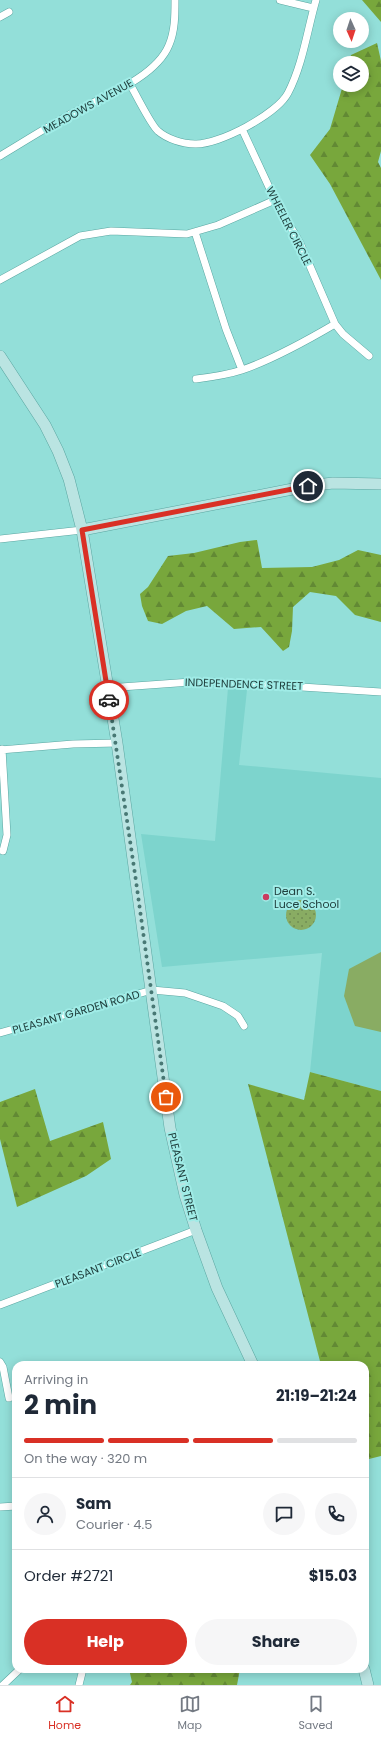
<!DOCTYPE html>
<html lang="en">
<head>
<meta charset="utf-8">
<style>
  :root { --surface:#fff; --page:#f6f6f7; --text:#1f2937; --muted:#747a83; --line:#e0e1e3; --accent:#d93025 }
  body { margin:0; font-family:Poppins,sans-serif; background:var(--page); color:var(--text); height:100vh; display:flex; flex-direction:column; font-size:15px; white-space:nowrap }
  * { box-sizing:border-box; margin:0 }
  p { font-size:13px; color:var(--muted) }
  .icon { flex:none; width:22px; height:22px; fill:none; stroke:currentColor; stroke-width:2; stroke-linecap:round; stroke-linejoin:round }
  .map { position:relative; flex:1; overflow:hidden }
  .drawer { position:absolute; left:12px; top:1361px; width:357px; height:312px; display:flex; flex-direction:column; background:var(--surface); border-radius:12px; box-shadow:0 2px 10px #0003 }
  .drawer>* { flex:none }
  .needle { width:26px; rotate:177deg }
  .controls { position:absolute; left:333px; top:12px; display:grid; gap:8px }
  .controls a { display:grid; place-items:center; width:36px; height:36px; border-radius:50%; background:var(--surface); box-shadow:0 2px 10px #0003; font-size:20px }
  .pin { position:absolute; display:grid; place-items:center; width:34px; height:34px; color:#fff; margin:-17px; border:2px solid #fff; border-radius:50%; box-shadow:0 1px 4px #0007 }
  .courier { position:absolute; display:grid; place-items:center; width:40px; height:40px; margin:-20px; border:3px solid #d93025; border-radius:50%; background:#fff; color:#222; box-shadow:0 1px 5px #0007 }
  .headline em { font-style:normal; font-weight:700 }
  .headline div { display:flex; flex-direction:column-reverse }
  .headline { display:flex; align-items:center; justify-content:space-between; height:68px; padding:0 12px }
  h1 { font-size:26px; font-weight:700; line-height:30px }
  .bar { display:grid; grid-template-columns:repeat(4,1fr); gap:6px 4px; align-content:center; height:48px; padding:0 12px }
  .bar i { height:5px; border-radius:3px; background:var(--line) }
  .bar .current { background:var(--accent) }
  .bar p { grid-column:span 4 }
  .line { display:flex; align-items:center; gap:10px; padding:0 12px; border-top:1px solid var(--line) }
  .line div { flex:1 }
  .round { display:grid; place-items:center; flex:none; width:42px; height:42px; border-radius:21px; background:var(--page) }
  .action { display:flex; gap:8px; margin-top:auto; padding:8px 12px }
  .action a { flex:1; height:46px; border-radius:24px; background:var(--accent); color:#fff; font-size:16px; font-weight:700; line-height:46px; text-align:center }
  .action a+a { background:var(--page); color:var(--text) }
  .tab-bar { display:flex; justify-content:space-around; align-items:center; height:56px; border-top:1px solid var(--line); background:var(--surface); font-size:11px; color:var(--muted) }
  .tab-bar a { display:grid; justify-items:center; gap:2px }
  .tab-bar .current { color:var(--accent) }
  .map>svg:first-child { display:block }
</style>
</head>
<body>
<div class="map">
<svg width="381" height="1685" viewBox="0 0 381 1685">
  <defs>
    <pattern id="forest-firs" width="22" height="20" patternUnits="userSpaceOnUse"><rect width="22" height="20" fill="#78a73c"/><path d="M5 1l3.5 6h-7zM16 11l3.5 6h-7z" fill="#628934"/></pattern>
    <pattern id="park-dots" width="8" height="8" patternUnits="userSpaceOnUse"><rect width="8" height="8" fill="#89ac63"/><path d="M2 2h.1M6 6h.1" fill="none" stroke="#708d53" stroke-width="1.8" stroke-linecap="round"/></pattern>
  </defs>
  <rect width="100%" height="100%" fill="#93dfd9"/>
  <path fill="#7dd4cd" d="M228 688 247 690 239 765 381 778V1091L310 1072 322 953 162 967 141 834 215 841Z"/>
  <path fill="url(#forest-firs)" d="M362 0H381V22Z
    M377 43 381 61V151L378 162 381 168V280L330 184 310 155 330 129 343 85H362V63H349L351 55Z
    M257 540 262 568 312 567 339 560 358 550 381 555V622L355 615 336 596 310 592 293 607 292 631 289 647 283 651 261 627 234 629 207 606 186 611 162 624 148 621 142 606 140 594 148 587 168 556 194 553 240 542Z
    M310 1072 381 1091V1456L365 1460V1365H321L248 1084 304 1100Z
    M35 1089 50 1141 103 1122 111 1159 86 1176 17 1207 0 1139V1102Z
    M129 1669H240L237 1685H130L132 1682Z"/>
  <path fill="url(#park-dots)" d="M286 915a15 15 0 1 1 30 0a15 15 0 1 1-30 0Z"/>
  <path fill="#89ac63" d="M381 952V1032L355 1026 344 996 349 969Z"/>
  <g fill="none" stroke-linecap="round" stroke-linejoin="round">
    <defs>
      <path id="street" d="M280 0 313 8
        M0 17 9 12
        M130 84C135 93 152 127 158 131 167 139 183 144 195 144 219 145 277 114 288 93 303 64 307 31 316 0
        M242 129 275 200 300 243 335 324 343 334 369 356
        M0 156C25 141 50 125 76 111 105 96 156 77 169 45 175 31 175 15 175 0
        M195 232 226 329 242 370
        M0 280 80 236 111 231 187 234 218 225 275 200
        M196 379C212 377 227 375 242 370 274 359 306 341 335 324
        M0 539 82 530
        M107 688 205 681 381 692
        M2 749 7 835 3 851
        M0 750 73 744 117 743
        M0 1033 152 990 185 993 223 1006 238 1016 244 1026
        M0 1305 196 1230
        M0 1362 3 1367 9 1398
        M0 1507 16 1506
        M3 1685 20 1669
        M79 1685 83 1669"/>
      <path id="secondary" d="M0 356 45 425 58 451 69 479 82 530 117 743 170 1128 185 1195 196 1230 217 1288 253 1365
        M82 530 308 486 333 483 381 484
        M364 1669 368 1685"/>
    </defs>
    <use href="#street" stroke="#5aa6a1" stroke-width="8"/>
    <use href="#secondary" stroke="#5aa6a1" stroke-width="12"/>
    <use href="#street" stroke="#fff" stroke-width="7"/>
    <use href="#secondary" stroke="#bae4e2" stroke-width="11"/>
  </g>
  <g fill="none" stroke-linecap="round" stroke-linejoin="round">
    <path stroke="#487874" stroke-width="4" stroke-dasharray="0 7.2" d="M109 700 135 874 166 1097"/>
    <path stroke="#d93025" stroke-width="5" d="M109 700 82 530 308 486"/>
  </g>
  <circle fill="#ca3b5f" stroke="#a0ece7" stroke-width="1.5" cx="266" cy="897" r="4"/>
  <g text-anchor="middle" stroke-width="4" stroke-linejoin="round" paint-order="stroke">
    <g font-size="11" fill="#20403e" stroke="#a0ece7">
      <text transform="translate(88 106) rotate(-29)" y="4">MEADOWS AVENUE</text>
      <text transform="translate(289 226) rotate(63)" y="4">WHEELER CIRCLE</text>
      <text transform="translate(244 684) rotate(2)" y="4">INDEPENDENCE STREET</text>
      <text transform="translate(76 1012) rotate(-16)" y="4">PLEASANT GARDEN ROAD</text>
      <text transform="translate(183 1177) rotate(76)" y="4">PLEASANT STREET</text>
      <text transform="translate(98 1268) rotate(-21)" y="4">PLEASANT CIRCLE</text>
    </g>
    <g font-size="11" fill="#20403e" stroke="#a0ece7" text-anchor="start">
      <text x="274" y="895">Dean S.<tspan x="274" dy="13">Luce School</tspan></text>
    </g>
  </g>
</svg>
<div class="controls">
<a><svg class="needle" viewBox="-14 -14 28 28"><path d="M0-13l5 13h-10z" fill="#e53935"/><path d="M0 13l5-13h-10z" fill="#747a83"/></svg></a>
<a><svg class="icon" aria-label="layers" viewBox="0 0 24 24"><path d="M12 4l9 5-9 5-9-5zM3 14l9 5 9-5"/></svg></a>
</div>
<div class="pin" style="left:166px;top:1097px;background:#ea580c"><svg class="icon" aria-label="bag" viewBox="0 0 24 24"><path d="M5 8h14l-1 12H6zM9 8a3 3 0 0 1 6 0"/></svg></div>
<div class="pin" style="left:308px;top:486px;background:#1f2937"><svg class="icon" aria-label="home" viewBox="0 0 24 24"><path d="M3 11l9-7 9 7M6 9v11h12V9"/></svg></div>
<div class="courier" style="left:109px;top:700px"><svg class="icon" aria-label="car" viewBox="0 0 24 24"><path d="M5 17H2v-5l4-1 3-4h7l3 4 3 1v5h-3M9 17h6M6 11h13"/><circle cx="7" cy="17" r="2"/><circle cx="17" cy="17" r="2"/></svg></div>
<section class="drawer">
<div class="headline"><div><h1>2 min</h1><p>Arriving in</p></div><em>21:19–21:24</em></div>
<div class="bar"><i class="current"></i><i class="current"></i><i class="current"></i><i></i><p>On the way · 320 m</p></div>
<div class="line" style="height:72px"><a class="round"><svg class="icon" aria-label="person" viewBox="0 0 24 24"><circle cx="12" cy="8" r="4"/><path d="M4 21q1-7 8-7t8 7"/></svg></a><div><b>Sam</b><p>Courier · 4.5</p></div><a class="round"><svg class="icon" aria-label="chat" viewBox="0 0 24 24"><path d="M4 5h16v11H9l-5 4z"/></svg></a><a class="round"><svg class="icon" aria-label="phone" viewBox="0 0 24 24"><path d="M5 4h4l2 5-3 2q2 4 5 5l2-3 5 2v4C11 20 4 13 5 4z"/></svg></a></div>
<div class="line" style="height:52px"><div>Order #2721</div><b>$15.03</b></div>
<div class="action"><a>Help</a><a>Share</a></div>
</section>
</div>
<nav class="tab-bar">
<a class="current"><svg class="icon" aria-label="home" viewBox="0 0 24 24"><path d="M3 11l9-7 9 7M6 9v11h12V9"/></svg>Home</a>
<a><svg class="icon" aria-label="map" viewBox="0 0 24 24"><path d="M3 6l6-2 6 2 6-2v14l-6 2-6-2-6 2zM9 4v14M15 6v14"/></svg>Map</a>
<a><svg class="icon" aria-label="saved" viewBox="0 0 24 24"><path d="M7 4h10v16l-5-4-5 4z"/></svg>Saved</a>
</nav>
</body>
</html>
